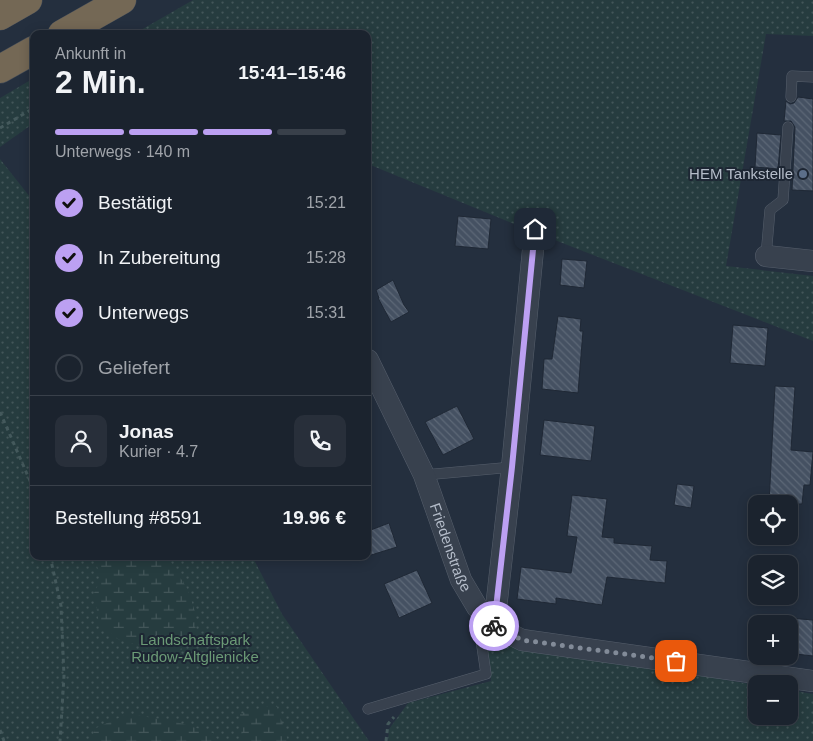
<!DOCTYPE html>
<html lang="de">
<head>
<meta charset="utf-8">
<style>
  :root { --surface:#1b232e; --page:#282f3a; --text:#f1f3f6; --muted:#a0a4aa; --line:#39404a; --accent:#bca0f2 }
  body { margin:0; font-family:Helvetica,sans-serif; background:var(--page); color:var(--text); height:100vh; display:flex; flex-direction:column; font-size:19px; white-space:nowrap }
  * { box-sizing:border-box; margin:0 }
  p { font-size:16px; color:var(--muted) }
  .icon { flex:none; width:28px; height:28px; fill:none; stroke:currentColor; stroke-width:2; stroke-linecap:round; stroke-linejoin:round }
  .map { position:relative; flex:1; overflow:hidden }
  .panel { position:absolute; left:30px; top:30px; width:341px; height:530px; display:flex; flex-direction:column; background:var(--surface); border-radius:10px; box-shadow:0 2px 12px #0003,0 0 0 1px var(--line) }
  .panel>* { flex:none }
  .fabs { position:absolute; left:748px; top:495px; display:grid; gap:10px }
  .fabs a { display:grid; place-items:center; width:50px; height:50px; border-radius:10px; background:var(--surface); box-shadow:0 2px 12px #0003,0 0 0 1px var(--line); font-size:25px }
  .pin { position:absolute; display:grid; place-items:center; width:42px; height:42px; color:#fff; margin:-21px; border-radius:10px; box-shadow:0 2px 8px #0006 }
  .courier { position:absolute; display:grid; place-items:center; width:50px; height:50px; margin:-25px; border:4px solid #bca0f2; border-radius:50%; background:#fff; color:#222; box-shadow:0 1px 6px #0007 }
  .headline em { font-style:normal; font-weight:800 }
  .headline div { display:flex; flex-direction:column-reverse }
  .headline { display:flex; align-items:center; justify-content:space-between; height:85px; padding:0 25px }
  h1 { font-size:32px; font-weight:800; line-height:38px }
  .bar { display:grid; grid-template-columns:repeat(4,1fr); gap:8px 5px; align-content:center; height:60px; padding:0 25px }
  .bar i { height:6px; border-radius:4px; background:var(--line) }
  .bar .selected { background:var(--accent) }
  .bar p { grid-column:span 4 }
  .line { display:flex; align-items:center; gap:12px; padding:0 25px; border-top:1px solid var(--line) }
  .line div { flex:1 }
  .round { display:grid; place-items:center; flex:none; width:52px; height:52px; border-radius:10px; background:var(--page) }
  ol { padding:0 25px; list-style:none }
  li { display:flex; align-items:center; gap:15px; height:55px }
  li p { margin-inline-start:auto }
  li .icon { padding:5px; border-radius:50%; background:var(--accent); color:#111; stroke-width:4 }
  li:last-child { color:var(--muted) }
  li i { width:28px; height:28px; border:2px solid var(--line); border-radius:50% }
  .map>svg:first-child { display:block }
</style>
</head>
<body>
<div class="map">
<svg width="813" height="741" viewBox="0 0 813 741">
  <defs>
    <pattern id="grass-dots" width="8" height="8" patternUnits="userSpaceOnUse" patternTransform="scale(1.25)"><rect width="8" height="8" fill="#263c3f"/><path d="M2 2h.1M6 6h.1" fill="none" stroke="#435659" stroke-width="1.8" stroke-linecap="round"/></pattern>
    <pattern id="wetland-marsh" width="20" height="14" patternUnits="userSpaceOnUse" patternTransform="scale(1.25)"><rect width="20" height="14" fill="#263c3f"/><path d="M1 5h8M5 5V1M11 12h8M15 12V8" fill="none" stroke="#435659"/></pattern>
    <pattern id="building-back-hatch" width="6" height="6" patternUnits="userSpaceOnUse" patternTransform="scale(1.25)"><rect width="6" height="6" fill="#455162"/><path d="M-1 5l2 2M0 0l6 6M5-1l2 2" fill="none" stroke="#5d6877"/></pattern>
  </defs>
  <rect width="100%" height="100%" fill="#242f3e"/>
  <path fill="url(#grass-dots)" d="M193 0H813V36L766 34 726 266 813 276V341L547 237 549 230 521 221 519 226 368 164V34H134Z
    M34 78V123L0 147V98Z
    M0 159 34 202V556H252L282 614 369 741H0Z
    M505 642 545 650 756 685V716H789V690L813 694V741H388L389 729 408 703 491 681 488 652 494 644Z"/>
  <path fill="url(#wetland-marsh)" d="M94 556H167L188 590 196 615 195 639 181 650 158 656 145 647 119 640 99 623 94 593 101 579Z
    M276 704 288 741H243L240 714Z
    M128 714 173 721 213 733 218 741H90L96 728Z"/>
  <path fill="url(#building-back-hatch)" stroke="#1f2835" d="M798 97 813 99V191L792 190 795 127 791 121H784L786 101 790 104 794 103Z
    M757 133 781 135 778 169 755 167Z
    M458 216 491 219 488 249 455 246Z
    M562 259 587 261 584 288 560 285Z
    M393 280 404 305 409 312 391 322 378 298H379L376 290Z
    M558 316 581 319 580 331H583L578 393 542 389 544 359H552Z
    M733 325 768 328 765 366 730 363Z
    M775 386 795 387 791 450 813 452 810 485H804L802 504H769Z
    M457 406 474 439 443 455 425 422Z
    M544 420 595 426 591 461 540 455Z
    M677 484 694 486 691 508 674 505Z
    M572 495 607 499 602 537 614 538V543L652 546 650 560 667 561 665 583 607 577 602 605 556 598V604L517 599 521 567 571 573 577 537 567 536Z
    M389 523 397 547 368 556V531Z
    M417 570 432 603 399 618 384 584Z
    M789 618 813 620V656L796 654 797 647H789Z"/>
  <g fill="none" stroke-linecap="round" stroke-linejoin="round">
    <defs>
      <path id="service" d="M791 97 792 76 813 77
        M766 256 770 210 783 200 788 127
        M424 475 512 467
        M368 709 486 674 481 640 494 626"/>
      <g id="minor">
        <path d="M766 256 813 261"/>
        <path id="s1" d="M368 360 424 475 461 580 477 607 494 626 522 640 813 681"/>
        <path d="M494 626 512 467 535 229"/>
      </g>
      <path id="motorway" d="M0 16 28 0
        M62 34 122 0
        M0 69 34 50"/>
    </defs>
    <use href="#service" stroke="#565f6c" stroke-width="11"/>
    <use href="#minor" stroke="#565f6c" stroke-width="22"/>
    <use href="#motorway" stroke="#434c59" stroke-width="29"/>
    <path stroke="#44595c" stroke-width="3" stroke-dasharray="4 4" stroke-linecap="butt" d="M0 128 34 108
      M0 412 34 490
      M50 556 61 606 64 676 60 741
      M0 730 4 741
      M386 741 388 724 394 717"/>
    <use href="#service" stroke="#38414e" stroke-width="10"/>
    <use href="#minor" stroke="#38414e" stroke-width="21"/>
    <use href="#motorway" stroke="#746855" stroke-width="28"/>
  </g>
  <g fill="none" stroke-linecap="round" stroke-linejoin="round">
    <path stroke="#828b98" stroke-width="5" stroke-dasharray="0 9" d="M494 626 522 640 676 661"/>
    <path stroke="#bca0f2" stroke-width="6" d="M494 626 512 467 535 229"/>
  </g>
  <circle fill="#5c6f8a" stroke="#1d2633" stroke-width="2" cx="803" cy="174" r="5"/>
  <g text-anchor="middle" stroke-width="4" stroke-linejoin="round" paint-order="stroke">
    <g font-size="15" fill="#b4bcc9" stroke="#1d2633" text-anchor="end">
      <text x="793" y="179">HEM Tankstelle</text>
    </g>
    <g font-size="15" fill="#b4bcc9" stroke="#1d2633">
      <text dy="5" stroke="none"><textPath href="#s1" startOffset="205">Friedenstraße</textPath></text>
    </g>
    <g font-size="15" fill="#6b9a76" stroke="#1d2633">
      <text x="195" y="645">Landschaftspark<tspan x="195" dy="17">Rudow-Altglienicke</tspan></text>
    </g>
  </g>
</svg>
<div class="fabs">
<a><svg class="icon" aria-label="locate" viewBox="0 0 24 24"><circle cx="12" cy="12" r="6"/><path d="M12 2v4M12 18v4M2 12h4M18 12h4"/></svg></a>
<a><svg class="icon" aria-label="layers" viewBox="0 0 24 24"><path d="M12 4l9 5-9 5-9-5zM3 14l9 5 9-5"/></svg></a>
<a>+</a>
<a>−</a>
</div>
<div class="pin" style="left:676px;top:661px;background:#ea580c"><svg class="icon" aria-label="bag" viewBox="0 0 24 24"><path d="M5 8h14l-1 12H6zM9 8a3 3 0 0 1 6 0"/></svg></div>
<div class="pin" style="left:535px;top:229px;background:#1f2937"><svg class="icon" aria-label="home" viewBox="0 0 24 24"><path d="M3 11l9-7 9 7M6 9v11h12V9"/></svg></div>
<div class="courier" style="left:494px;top:626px"><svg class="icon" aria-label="bike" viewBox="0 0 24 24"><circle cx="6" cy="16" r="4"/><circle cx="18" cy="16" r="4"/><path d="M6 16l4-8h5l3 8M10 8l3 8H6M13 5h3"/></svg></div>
<section class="panel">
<div class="headline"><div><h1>2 Min.</h1><p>Ankunft in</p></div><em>15:41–15:46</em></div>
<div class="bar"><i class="selected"></i><i class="selected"></i><i class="selected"></i><i></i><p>Unterwegs · 140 m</p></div>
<ol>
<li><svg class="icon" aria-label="check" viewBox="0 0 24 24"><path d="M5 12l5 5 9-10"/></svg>Bestätigt<p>15:21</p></li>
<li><svg class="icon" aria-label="check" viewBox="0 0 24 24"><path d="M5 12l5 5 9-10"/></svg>In Zubereitung<p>15:28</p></li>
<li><svg class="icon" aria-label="check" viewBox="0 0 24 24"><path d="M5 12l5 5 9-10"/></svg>Unterwegs<p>15:31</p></li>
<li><i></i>Geliefert</li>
</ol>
<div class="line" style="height:90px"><a class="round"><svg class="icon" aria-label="person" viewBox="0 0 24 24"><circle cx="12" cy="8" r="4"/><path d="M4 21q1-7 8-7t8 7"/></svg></a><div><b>Jonas</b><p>Kurier · 4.7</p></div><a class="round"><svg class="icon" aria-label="phone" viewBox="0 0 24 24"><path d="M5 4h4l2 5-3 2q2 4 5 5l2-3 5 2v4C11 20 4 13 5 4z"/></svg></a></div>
<div class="line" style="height:65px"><div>Bestellung #8591</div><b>19.96 €</b></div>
</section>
</div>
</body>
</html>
